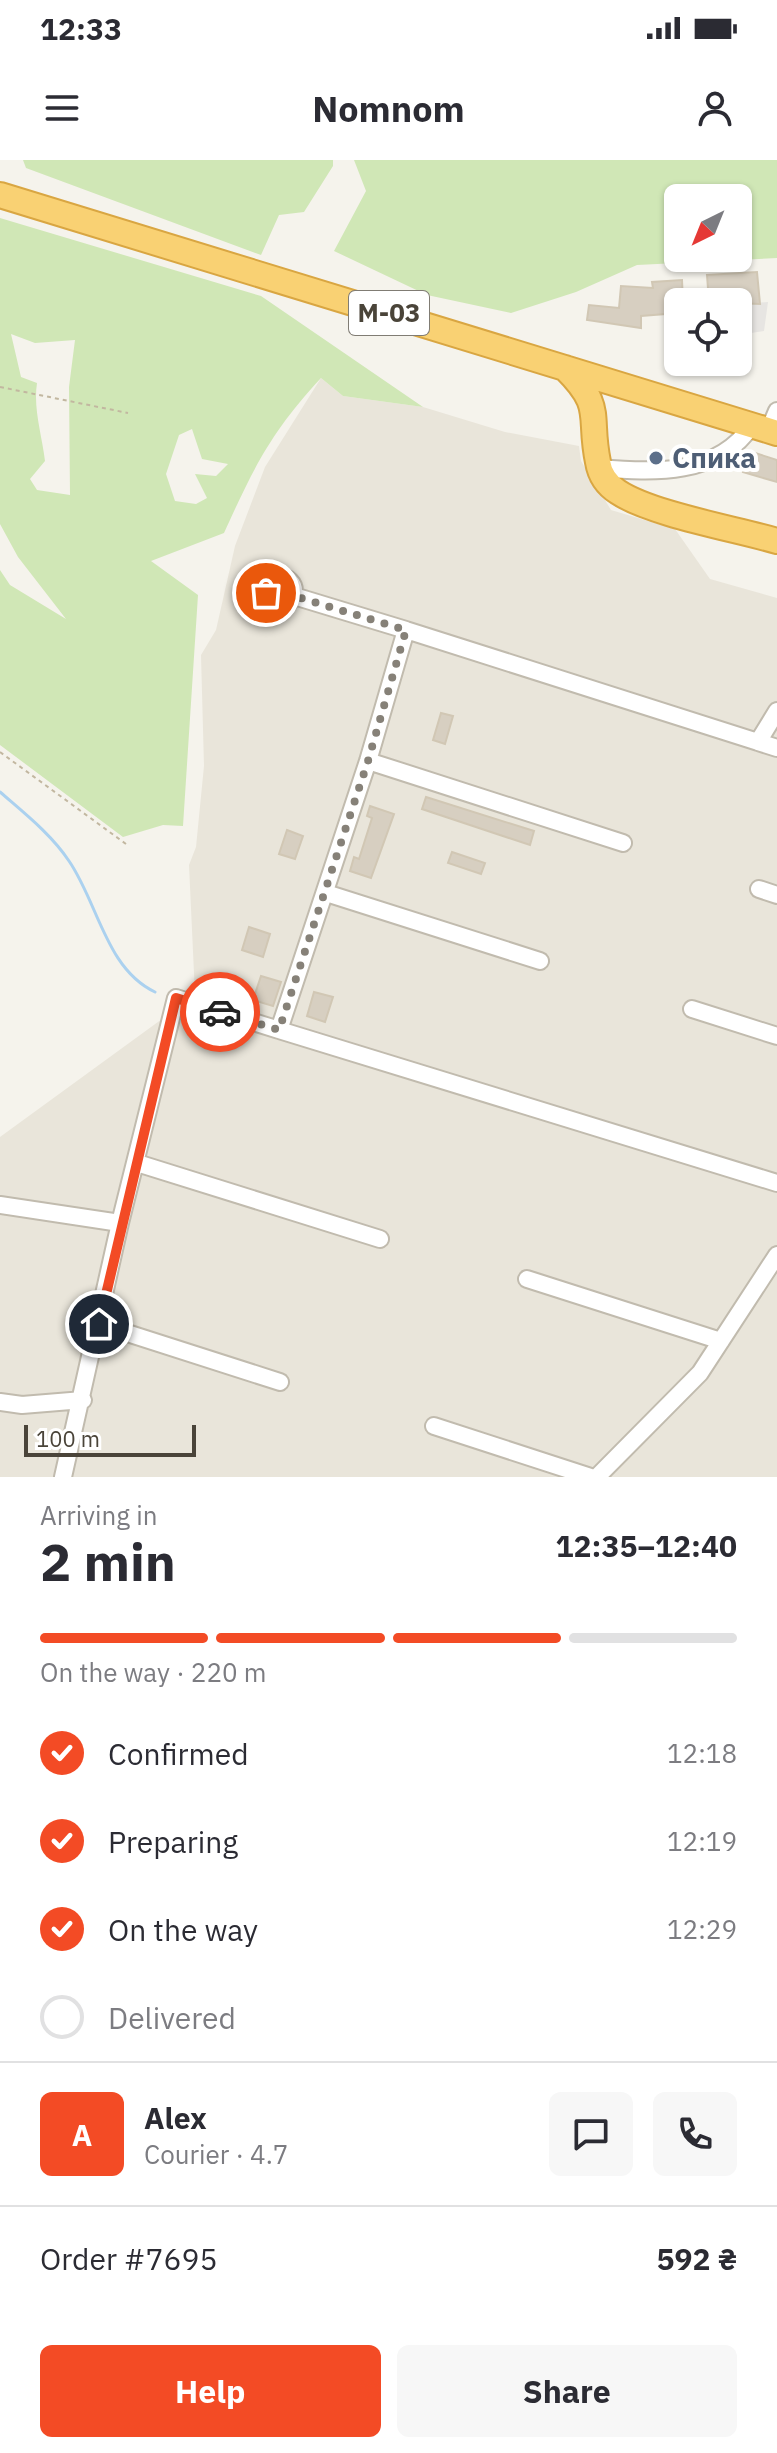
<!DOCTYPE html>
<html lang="en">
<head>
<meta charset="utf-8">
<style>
  :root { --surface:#fff; --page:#f7f7f7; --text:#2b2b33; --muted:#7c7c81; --line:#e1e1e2; --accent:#f34b25 }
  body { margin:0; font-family:"IBM Plex Sans",sans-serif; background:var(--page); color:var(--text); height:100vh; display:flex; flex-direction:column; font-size:30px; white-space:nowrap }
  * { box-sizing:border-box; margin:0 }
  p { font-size:26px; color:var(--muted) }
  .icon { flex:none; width:44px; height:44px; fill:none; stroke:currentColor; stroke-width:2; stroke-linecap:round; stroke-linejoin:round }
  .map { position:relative; height:1317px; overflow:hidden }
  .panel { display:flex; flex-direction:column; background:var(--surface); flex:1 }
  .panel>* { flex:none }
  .needle { width:52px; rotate:223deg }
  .tools { position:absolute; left:664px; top:24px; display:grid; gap:16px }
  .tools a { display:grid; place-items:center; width:88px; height:88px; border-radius:12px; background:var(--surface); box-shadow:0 2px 6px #0004; font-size:40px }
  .scale { position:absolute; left:24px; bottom:20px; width:172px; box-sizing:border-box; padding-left:8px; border:4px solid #4a4439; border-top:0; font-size:22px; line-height:28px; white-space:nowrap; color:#4a4439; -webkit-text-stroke:6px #fff; paint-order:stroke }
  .pin { position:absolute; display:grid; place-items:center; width:68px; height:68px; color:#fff; margin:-34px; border:4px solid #fff; border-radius:50%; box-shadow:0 2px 8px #0007 }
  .courier { position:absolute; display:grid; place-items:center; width:80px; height:80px; margin:-40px; border:6px solid #f34b25; border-radius:50%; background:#fff; color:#222; box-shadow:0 2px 10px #0007 }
  .headline em { font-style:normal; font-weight:700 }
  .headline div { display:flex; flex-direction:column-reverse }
  .headline { display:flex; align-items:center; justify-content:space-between; height:136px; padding:0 40px }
  h1 { font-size:52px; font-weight:700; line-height:60px }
  .bar { display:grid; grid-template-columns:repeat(4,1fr); gap:12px 8px; align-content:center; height:96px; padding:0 40px }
  .bar i { height:10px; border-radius:6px; background:var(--line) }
  .bar .active { background:var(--accent) }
  .bar p { grid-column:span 4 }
  .line { display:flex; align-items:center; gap:20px; padding:0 40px; border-top:2px solid var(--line) }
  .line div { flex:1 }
  .round { display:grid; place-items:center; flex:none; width:84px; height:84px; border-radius:12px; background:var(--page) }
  ol { padding:0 40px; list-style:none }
  li { display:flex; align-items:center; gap:24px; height:88px }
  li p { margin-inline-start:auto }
  li .icon { padding:8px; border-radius:50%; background:var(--accent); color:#fff; stroke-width:4 }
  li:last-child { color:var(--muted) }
  li i { width:44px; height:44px; border:4px solid var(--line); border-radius:50% }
  .button { display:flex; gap:16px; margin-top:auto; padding:16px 40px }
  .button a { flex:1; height:92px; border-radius:12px; background:var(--accent); color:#fff; font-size:32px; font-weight:700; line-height:92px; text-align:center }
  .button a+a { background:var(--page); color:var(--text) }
  .status { display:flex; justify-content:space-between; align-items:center; height:56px; padding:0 40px; background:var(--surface); direction:ltr }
  .status svg { height:22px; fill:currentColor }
  header { display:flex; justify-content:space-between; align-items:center; height:104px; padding:0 40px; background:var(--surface); font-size:36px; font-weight:700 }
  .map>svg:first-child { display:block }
</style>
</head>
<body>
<div class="status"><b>12:33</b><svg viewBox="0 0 49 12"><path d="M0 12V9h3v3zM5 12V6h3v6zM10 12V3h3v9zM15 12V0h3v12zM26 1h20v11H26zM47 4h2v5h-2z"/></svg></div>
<header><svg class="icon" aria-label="menu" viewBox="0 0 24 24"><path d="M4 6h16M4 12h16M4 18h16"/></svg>Nomnom<svg class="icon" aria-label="person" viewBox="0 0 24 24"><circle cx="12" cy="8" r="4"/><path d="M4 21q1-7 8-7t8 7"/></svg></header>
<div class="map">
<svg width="777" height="1317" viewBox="0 0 777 1317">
  <rect width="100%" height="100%" fill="#f5f3ec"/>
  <path fill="#e9e5da" d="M321 218 343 236 423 247 505 272 579 286 581 301 611 350 675 369 710 419 777 438V1317H0V977L195 835 189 705 196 687 204 606 201 495 216 470 235 386 265 307Z"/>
  <path fill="#d0e7b6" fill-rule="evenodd" d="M23 0H333V6L304 52 279 55 261 95 26 8Z
    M354 0H777V98L637 105 576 132 511 153 427 135 334 91 366 31ZM738 38V98H678V38Z
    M0 58 261 136 423 247 343 236 321 218C271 272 254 307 224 373L151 401 198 435 183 666 163 665 123 677 0 585V410L10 425 66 459 18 397 0 364ZM11 174 35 183 75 180 69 227 70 335 37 330 30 319 45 301C42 275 33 249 37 223L21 217ZM192 269 202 299 228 304 216 316 195 314 207 338 196 344 175 341 166 314 179 275Z"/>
  <path fill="#e7e5e2" d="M768 142 764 171 738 175V144Z"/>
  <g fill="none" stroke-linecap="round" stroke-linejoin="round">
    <path stroke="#abd1ef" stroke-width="3" d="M0 632C24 653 51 674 69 701 98 743 106 809 155 832"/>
  </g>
  <path fill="#d7cfc1" stroke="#d1c7b4" stroke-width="2" d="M757 112 760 144 709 142 707 115Z
    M682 120 683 142H678V153L641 156V168L587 160 589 145 619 148 621 126 653 128 652 122Z
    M749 291 777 300V322L743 312Z
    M441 553 453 556 445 584 433 580Z
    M426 637 534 671 530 685 422 649Z
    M370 646 394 654 371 718 350 711 354 697 359 699 372 658 367 656Z
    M287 670 303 676 295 699 279 694Z
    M452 692 485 703 481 714 448 703Z
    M249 767 270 774 263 797 242 790Z
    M261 816 281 822 273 846 253 840Z
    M314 832 333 837 325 862 307 856Z"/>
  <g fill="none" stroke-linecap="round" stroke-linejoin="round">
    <defs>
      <path id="minor" d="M769 270 777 251
        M599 308C654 313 718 316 752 265
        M266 431a14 14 0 1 1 28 0a14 14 0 1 1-28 0Z
        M294 436 406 470
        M758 582 777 588
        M368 601 623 683
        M759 729 777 735
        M326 733 540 801
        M692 849 777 876
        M279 870 777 1023
        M137 1003 380 1079
        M0 1045 120 1063
        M527 1119 721 1181
        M99 1164 280 1222
        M0 1242 22 1245 83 1240
        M434 1266 591 1317
        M63 1317 120 1063 176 838 279 870 368 601 406 470 758 582 777 551
        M597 1317 700 1213 777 1095"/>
      <path id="highway" d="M0 35 777 273
        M565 208C605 248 588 254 598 302 600 314 607 325 618 332 651 354 736 369 777 381"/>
    </defs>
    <use href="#minor" stroke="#c1bbae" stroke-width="20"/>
    <use href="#highway" stroke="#d9a642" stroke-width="28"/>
    <path stroke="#c2b7a0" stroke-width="2" stroke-dasharray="4 4" stroke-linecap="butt" d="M0 227 128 253
      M0 592 126 684"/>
    <use href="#minor" stroke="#fff" stroke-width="16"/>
    <use href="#highway" stroke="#f9d173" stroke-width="24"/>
  </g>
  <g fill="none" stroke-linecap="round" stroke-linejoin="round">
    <path stroke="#868178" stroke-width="8" stroke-dasharray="0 14.4" d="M220 852 279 870 368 601 406 470 294 436C286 449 271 447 266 433"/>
    <path stroke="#f34b25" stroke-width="10" d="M99 1164 176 838 220 852"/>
  </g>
  <circle fill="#5c6f8a" stroke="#fff" stroke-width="3" cx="656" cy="298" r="8"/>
  <g text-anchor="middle" stroke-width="8" stroke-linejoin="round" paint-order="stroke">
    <rect fill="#fff" stroke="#807c74" stroke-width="2" x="349" y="131" width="80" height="44" rx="6"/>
    <g font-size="26" font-weight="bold" fill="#4a4439">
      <text x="389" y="162">М-03</text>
    </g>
    <g font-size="28" font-weight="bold" fill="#4e5e75" stroke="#fff" text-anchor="start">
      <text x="672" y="308">Спика</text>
    </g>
  </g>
</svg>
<div class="tools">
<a><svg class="needle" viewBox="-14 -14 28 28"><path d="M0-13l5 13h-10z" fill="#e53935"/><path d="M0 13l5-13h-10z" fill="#7c7c81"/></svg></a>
<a><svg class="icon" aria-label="locate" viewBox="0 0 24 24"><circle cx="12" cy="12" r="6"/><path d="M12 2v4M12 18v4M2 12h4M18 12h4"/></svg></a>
</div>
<div class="scale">100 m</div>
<div class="pin" style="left:266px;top:433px;background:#ea580c"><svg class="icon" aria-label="bag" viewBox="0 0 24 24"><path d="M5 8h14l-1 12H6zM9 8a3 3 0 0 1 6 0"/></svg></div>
<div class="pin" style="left:99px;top:1164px;background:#1f2937"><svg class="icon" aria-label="home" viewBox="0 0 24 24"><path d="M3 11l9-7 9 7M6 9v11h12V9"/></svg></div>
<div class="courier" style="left:220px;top:852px"><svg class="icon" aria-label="car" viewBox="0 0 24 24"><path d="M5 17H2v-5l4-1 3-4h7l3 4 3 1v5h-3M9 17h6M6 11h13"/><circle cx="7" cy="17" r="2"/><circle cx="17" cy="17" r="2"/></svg></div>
</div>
<section class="panel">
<div class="headline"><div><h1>2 min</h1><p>Arriving in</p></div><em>12:35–12:40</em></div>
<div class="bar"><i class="active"></i><i class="active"></i><i class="active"></i><i></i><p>On the way · 220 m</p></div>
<ol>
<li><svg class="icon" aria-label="check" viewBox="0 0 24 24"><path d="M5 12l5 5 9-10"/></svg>Confirmed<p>12:18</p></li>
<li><svg class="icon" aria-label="check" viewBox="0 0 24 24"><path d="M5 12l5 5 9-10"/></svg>Preparing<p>12:19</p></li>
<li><svg class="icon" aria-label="check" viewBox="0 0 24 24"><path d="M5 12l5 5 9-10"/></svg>On the way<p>12:29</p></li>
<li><i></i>Delivered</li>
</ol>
<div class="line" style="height:144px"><b class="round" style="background:var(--accent);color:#fff">A</b><div><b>Alex</b><p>Courier · 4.7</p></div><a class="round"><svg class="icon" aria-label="chat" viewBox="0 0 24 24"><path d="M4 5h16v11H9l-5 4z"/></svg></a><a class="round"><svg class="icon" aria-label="phone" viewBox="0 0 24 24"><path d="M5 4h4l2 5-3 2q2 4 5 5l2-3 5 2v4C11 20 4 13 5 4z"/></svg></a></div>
<div class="line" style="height:104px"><div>Order #7695</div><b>592 ₴</b></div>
<div class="button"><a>Help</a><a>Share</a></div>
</section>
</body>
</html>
